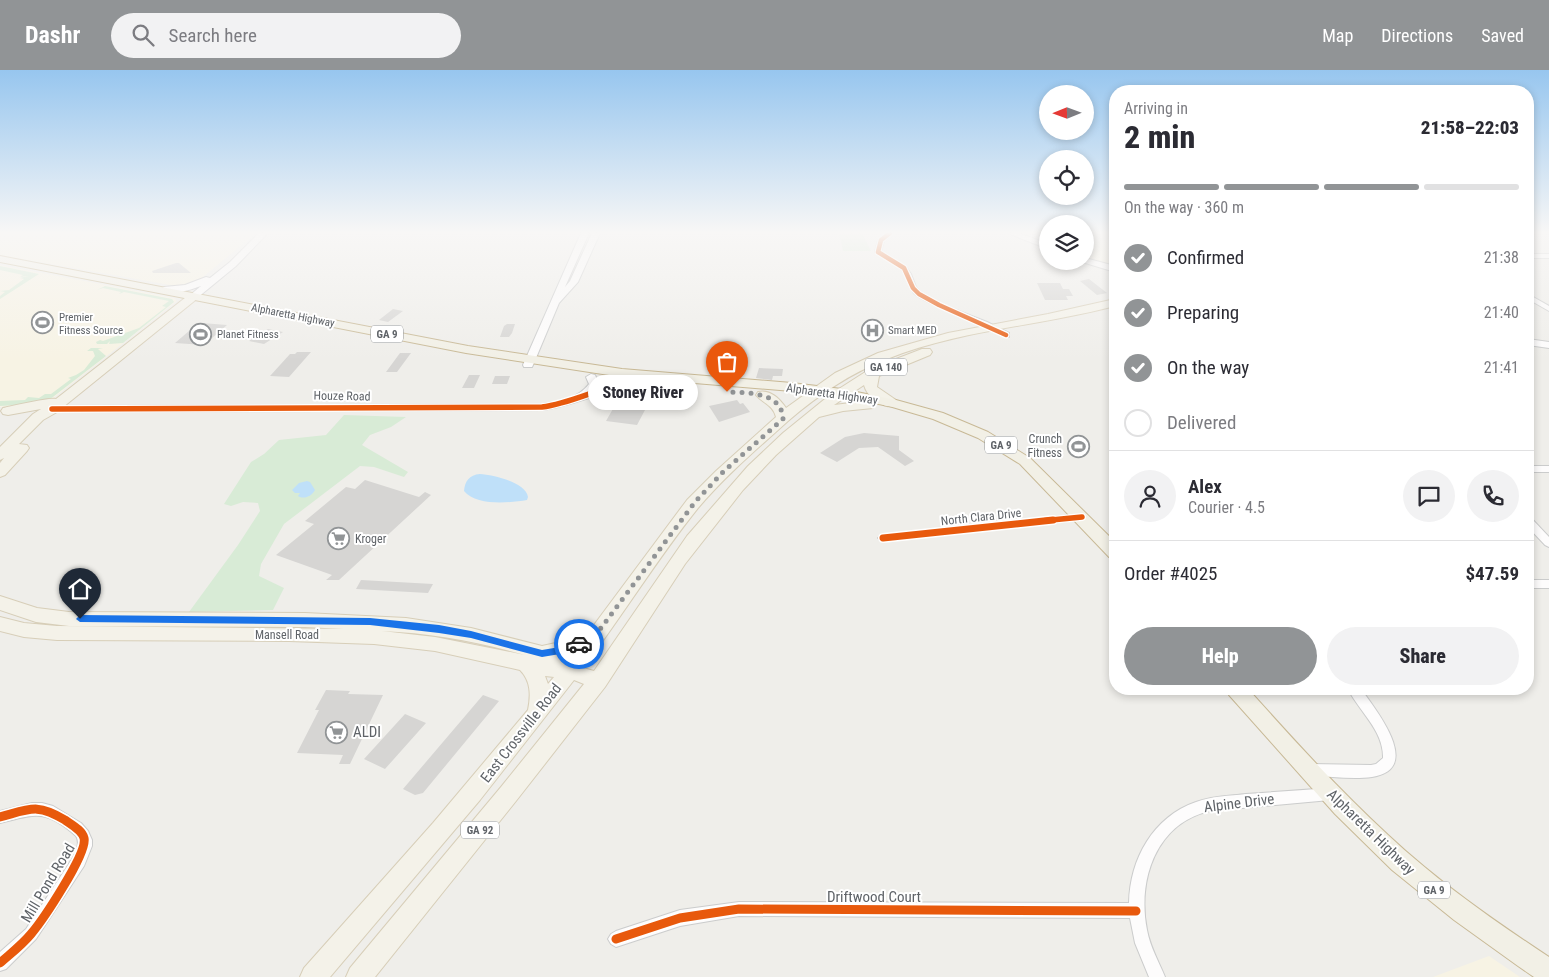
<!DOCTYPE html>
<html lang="en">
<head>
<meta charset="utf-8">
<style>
  :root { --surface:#fff; --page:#f2f2f3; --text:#2b2b33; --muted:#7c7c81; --line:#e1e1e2; --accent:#919496 }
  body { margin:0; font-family:"Roboto Condensed",sans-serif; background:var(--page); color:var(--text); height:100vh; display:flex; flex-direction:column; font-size:19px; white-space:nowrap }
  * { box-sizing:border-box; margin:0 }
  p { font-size:16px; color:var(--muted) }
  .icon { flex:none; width:28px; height:28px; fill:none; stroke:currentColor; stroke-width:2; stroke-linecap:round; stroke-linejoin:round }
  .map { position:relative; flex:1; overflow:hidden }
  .panel { position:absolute; left:1109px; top:15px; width:425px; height:610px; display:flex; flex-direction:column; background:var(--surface); border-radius:20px; box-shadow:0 2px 8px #0003 }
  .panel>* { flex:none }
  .needle { width:32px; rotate:269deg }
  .controls { position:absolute; left:1039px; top:15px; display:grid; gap:10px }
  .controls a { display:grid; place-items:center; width:55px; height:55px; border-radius:50%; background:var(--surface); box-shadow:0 2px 8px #0003; font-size:25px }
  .pin { position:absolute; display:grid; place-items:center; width:42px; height:42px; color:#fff; margin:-51px -21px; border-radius:50% 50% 50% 0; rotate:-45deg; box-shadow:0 0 5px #0007 }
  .pin .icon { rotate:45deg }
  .courier { position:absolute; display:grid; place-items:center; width:50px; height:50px; margin:-25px; border:4px solid #1a73e8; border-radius:50%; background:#fff; color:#222; box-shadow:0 1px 6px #0007 }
  .bubble { position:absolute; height:35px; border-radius:18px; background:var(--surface); box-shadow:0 2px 8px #0003; font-size:16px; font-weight:800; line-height:35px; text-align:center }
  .overview em { font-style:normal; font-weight:800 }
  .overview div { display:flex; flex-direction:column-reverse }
  .overview { display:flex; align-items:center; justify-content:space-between; height:85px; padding:0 15px }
  h1 { font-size:32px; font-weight:800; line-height:38px }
  .bar { display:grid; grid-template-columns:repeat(4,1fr); gap:8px 5px; align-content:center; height:60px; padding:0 15px }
  .bar i { height:6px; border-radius:4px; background:var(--line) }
  .bar .active { background:var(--accent) }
  .bar p { grid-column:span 4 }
  .line { display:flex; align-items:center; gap:12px; padding:0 15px; border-top:1px solid var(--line) }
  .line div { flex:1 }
  .round { display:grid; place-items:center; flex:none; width:52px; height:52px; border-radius:26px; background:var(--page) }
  ol { padding:0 15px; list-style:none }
  li { display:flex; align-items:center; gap:15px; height:55px }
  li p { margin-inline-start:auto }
  li .icon { padding:5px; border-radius:50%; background:var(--accent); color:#fff; stroke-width:4 }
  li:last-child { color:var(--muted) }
  li i { width:28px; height:28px; border:2px solid var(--line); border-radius:50% }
  .action { display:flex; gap:10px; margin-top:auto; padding:10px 15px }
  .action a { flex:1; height:58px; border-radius:30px; background:var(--accent); color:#fff; font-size:20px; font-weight:800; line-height:58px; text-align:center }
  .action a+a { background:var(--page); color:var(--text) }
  header { display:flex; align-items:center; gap:30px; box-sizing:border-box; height:70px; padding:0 25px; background:var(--accent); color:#fff }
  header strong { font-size:24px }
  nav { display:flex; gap:28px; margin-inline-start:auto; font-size:18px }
  .search { width:350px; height:45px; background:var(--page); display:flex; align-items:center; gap:12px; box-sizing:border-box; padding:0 18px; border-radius:28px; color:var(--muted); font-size:19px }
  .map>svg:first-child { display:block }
</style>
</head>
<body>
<header>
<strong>Dashr</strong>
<div class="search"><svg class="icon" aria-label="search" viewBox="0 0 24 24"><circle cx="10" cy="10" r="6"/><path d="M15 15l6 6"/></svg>Search here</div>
<nav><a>Map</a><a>Directions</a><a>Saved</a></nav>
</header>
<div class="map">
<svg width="1549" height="907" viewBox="0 0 1549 907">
  <rect width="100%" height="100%" fill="#efeeea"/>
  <path fill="#f7f3e4" d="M0 163H256L198 211 189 215 176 216 0 185Z
    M1085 163H1115V197L1085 188Z
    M0 195 174 228 177 231 52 329 36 335 0 337Z
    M1489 886 1520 907H1433Z"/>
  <path fill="#d8ebd6" d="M839 163H862L871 181H843Z
    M0 196 39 204 0 229V226L5 222 0 221 9 220 24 209 20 208 28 206 20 207 23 205 0 200Z
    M105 216 172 229 174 232 123 273 109 274 110 271 107 274H97L96 272 100 270 103 271 139 258 166 237 162 236 169 231 124 222 119 224 121 222 103 218 97 220Z
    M91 278H103L98 279 106 286 49 330 36 334 0 336V331L25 330 28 327 39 328 45 324H51L71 309 68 308 76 305 84 300 95 286 93 281H87Z
    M344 345 406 347 391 357 370 365 362 375 408 402 404 407 374 397 360 396 284 454 261 494 259 506 284 518 273 540 189 542 238 475 260 441 258 433 243 432 231 436 224 434 251 392 264 384 279 370 326 365Z"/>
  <path fill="#bfe0f9" d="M480 404C493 405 526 412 528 427L527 430C509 433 476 436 464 421 465 411 469 405 480 404Z
    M307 411 310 412 315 420C312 426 304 430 298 426L300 423H295L292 420 299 413Z"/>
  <path fill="#d6d5d3" d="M176 193H179L191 203H153L152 201Z
    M1089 209 1107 223 1097 225 1080 211Z
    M1037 213H1060L1063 219H1069L1073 226H1066L1068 230H1045Z
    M393 239 403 241 388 252 379 250Z
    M202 253 227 255 204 275 175 273 196 255Z
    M507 254H515L512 263 509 267H500L504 256Z
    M268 259 283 262 264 274 249 271Z
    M297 282H311L289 307 270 306 290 284H295Z
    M400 283H411L397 302H386Z
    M759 298 783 299 782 306H773L772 310 756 308Z
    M469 305H480L474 318H462Z
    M495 306H510L507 314H492Z
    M737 330 740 334 743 333 750 342 719 352 709 336Z
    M614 337 645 340 637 355 606 351Z
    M864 363 899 366V380L914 391 905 396 878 377 859 378 837 392 820 383 845 367Z
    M365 410 419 427 425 422 431 425 339 510H326L332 505 276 485 314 454 305 451 346 417 355 419Z
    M361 510 433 514 428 523 356 519Z
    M326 620 350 621 348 624 383 625 350 694H339L343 685 297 683 319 640H315Z
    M483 625 499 631 423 723 415 725 403 719Z
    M405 644 426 653 385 699 364 689Z"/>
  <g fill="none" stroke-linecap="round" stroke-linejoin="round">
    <defs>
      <path id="minor" d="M886 163H893L884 171 881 181 906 197 911 204 916 217 921 223 941 234 987 252 1009 263V267C1003 267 925 232 916 225 907 218 909 207 901 199 894 191 882 189 875 182L878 170Z
        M1528 184H1549V188H1528Z
        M1528 224 1549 236V241L1528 229Z
        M1528 396H1549V402H1528Z
        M1082 444 1086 445 1087 447 1086 449 883 471 878 468 883 465Z
        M1528 448 1532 449 1549 467V477L1545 475 1528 457Z
        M1528 510H1549V518H1528Z
        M1348 619H1361C1376 640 1424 699 1372 707 1352 710 1330 706 1310 706L1305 704 1303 700 1305 696 1310 694 1371 695 1376 694 1383 688C1384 661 1359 641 1348 619Z
        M1330 718 1335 720 1337 724 1335 728 1330 730 1210 741C1156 753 1137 810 1147 860 1150 877 1159 892 1165 907H1149L1135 873 1130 848 739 846 680 856 616 877 611 874 608 869 611 864 616 861 680 840 739 832 1129 833C1130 789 1153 747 1196 732 1212 726 1229 726 1246 724 1274 722 1302 720 1330 718Z
        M32 733H42L53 736 81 753 88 761 92 770V776L84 796 36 869 6 899 0 901V882L26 859 74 786C77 780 80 772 76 766 46 739 36 744 0 753V741Z"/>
      <path id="tertiary" d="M581 163H589L565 217 570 211 592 163H600L578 212 559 233 533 295 532 297H524L523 295Z
        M1007 163H1019L1048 174V179Z
        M1085 188 1115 196V202L1082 192 1085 191Z
        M1528 269 1549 272V278L1528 275Z
        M591 304 595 305 599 314 596 318 627 310 632 313 631 315C601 322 573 336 542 340L52 342 47 339 52 336 542 334C561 331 577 329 589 314L586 307Z"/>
      <path id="secondary" d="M259 163H268L236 196 197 228H191L189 226 201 216C190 220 169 227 159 220L164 217 185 215 206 207 210 208 230 192Z"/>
      <path id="primary" d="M194 223 200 226 198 228 57 342 43 350 19 374 27 375 29 378 27 381 5 405 0 407V393L4 388 0 390V377L33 344 41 339 8 345 3 344 1 341 3 338C12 336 51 327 56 329L190 224Z
        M1115 229V236C1040 256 959 260 887 289 849 304 818 325 788 351 757 379 725 406 698 438 657 489 623 545 583 598L594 601 687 466 748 396 783 363 831 324 870 299 922 279H930L932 282 930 285 879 306 877 317 896 330 898 333 896 336C883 339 867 327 864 315L834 335 868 331 875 335 873 338 843 341 819 347 776 385 743 420 685 494 605 617 516 731 375 907H346L350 898 501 717 584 614 574 610 480 730 330 907H300L304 898 433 753 528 640C531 625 531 611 520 600L435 581 374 574 289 571 57 570 24 567 0 561V547L24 553 57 556 344 559 305 557 69 556 36 552 0 540V526L37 538 69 542 305 543 406 548 471 558 542 576 565 571 591 559 687 430 716 401 776 347C773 335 764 334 756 325L758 322C770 319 780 329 786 338L835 303 878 283 948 263 1048 244ZM382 561C430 563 479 572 525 585L435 567ZM545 606 554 607 548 614Z"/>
      <path id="trunk" d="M0 186 468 276 622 299 792 313 842 319 896 330 943 343 988 362 1030 388 1115 472V489L1109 487 1020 394 978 368 933 349 889 336 842 327 792 321 622 307 466 283 0 192Z
        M1226 619H1248C1293 669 1338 719 1388 765 1437 811 1493 850 1549 887V907H1534L1518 896 1454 850 1392 800 1335 744 1229 625Z"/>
    </defs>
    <use href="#minor" stroke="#cbcccc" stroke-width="2"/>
    <use href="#tertiary" stroke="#cbcccc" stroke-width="2"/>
    <use href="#secondary" stroke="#cacacb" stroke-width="2"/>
    <use href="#primary" stroke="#d7ceb8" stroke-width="2"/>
    <use href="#trunk" stroke="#c8b996" stroke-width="2"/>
    <use href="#minor" fill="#fdfcfc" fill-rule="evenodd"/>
    <use href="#tertiary" fill="#fdfcfc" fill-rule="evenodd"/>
    <use href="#secondary" fill="#fdfcfc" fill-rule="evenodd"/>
    <use href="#primary" fill="#f4f2e9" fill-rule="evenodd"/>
    <use href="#trunk" fill="#f2f0e6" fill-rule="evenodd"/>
    <defs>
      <path id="cycleway-far3" d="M890 163 881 170 878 182 904 198 913 218 919 224 939 235 1006 265"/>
      <path id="cycleway-far2" d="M52 339 542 337C572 333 598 318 627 313
        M1041 451 1082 447"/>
      <path id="cycleway-far1" d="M883 468 1053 450"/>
      <path id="cycleway" d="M0 747C30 739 37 733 65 750 72 755 82 760 84 768 88 783 42 851 31 864 22 875 10 884 0 893
        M616 869 680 848 739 839 1136 841"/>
    </defs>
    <use href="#cycleway-far3" stroke="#fff" stroke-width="7"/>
    <use href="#cycleway-far2" stroke="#fff" stroke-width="8"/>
    <use href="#cycleway-far1" stroke="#fff" stroke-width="10"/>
    <use href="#cycleway" stroke="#fff" stroke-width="12"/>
    <use href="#cycleway-far3" stroke="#e8590c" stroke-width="4.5"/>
    <use href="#cycleway-far2" stroke="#e8590c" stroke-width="5.5"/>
    <use href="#cycleway-far1" stroke="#e8590c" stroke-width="7"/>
    <use href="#cycleway" stroke="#e8590c" stroke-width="9"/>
  </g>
  <linearGradient id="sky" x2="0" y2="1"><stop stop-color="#97c6ef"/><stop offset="0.56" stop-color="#f8f7f6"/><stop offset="1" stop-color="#f8f7f6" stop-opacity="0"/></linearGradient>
  <rect width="1549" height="290" fill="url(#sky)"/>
  <path fill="#1a73e8" d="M80 545 370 548 439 555 471 561 542 580 560 577 579 570 583 574 582 577 560 584 542 587 471 568 439 563 370 555 80 552 76 549Z"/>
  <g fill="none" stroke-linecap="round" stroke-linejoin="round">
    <path stroke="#919496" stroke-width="5" stroke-dasharray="0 9" d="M579 574 598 562 695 432 724 401 783 349C782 321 746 323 727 322"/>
  </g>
  <defs>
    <symbol id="stadium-ring" viewBox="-11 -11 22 22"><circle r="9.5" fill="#fff" stroke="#919496" stroke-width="1.5"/><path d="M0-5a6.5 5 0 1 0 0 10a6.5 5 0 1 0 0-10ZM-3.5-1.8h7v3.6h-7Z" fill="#919496"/></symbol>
    <symbol id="hospital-ring" viewBox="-11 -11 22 22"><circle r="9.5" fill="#fff" stroke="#919496" stroke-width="1.5"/><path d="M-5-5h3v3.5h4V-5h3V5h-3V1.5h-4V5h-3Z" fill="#919496"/></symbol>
    <symbol id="supermarket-ring" viewBox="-11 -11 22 22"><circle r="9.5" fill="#fff" stroke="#919496" stroke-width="1.5"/><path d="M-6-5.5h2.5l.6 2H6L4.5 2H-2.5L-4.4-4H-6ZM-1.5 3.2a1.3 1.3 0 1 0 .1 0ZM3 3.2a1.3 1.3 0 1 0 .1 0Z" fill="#919496"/></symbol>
  </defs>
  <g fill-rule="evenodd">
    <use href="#stadium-ring" x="30" y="240" width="25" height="25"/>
    <use href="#hospital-ring" x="860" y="248" width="25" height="25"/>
    <use href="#stadium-ring" x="188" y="252" width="25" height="25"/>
    <use href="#stadium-ring" x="1066" y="364" width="25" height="25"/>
    <use href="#supermarket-ring" x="326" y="456" width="25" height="25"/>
    <use href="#supermarket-ring" x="324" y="650" width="25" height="25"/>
  </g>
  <g text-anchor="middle" stroke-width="4" stroke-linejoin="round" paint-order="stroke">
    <g font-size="11" fill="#5f6368" stroke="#fff">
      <text transform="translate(293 245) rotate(11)" y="4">Alpharetta Highway</text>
    </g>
    <g font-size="11" fill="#5f6368" stroke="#fff" text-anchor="start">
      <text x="59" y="251">Premier<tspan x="59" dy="13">Fitness Source</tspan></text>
      <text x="888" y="264">Smart MED</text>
      <text x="217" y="268">Planet Fitness</text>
    </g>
    <g fill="#fff" stroke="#8f9295" stroke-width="1">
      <rect x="371" y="255.5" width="32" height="17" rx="4"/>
      <rect x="865" y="288.5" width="42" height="17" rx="4"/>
      <rect x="985" y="366.5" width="32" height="17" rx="4"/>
      <rect x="461" y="751.5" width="38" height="17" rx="4"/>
      <rect x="1418" y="811.5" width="32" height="17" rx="4"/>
    </g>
    <g font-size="11" font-weight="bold" fill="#5f6368">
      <text x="387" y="268">GA 9</text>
      <text x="886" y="301">GA 140</text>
      <text x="1001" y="379">GA 9</text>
      <text x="480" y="764">GA 92</text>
      <text x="1434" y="824">GA 9</text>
    </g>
    <g font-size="12" fill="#5f6368" stroke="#fff">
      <text transform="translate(832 324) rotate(8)" y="4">Alpharetta Highway</text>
      <text transform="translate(342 326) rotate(1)" y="4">Houze Road</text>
      <text transform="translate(981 447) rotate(-6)" y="4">North Clara Drive</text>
      <text x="287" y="569">Mansell Road</text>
    </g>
    <g font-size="12" fill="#5f6368" stroke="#fff" text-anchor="end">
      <text x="1062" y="373">Crunch<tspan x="1062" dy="14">Fitness</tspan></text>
      <text x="355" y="473" text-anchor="start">Kroger</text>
    </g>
    <g font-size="15" fill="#5f6368" stroke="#fff" text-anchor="start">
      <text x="353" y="667">ALDI</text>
    </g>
    <g font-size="15" fill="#5f6368" stroke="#fff">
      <text transform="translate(521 663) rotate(-52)" y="5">East Crossville Road</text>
      <text transform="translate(1239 733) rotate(-7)" y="5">Alpine Drive</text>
      <text transform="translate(1371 762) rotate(44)" y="5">Alpharetta Highway</text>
      <text transform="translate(48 813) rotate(-59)" y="5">Mill Pond Road</text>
      <text x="874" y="832">Driftwood Court</text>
    </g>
  </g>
</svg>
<div class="controls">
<a><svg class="needle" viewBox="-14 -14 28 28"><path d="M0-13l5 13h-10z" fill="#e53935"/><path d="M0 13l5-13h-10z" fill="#7c7c81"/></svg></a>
<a><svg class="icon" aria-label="locate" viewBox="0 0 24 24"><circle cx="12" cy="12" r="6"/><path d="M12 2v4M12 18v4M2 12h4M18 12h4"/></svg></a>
<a><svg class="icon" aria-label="layers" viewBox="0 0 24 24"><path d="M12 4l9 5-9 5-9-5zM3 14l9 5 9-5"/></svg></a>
</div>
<div class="pin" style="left:727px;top:322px;background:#ea580c"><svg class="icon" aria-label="bag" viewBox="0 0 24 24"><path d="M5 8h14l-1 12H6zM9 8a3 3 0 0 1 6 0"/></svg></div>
<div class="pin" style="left:80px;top:549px;background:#1f2937"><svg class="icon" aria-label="home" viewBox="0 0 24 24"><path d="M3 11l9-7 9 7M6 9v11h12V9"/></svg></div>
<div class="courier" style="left:579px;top:574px"><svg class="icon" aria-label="car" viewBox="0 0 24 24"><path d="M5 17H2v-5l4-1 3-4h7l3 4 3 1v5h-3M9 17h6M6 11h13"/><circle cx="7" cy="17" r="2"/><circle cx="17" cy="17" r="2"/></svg></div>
<div class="bubble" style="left:588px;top:305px;width:110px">Stoney River</div>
<section class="panel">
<div class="overview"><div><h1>2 min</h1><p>Arriving in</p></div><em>21:58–22:03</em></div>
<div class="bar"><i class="active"></i><i class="active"></i><i class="active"></i><i></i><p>On the way · 360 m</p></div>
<ol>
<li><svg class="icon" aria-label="check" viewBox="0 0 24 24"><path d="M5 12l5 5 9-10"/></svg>Confirmed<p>21:38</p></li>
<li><svg class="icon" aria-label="check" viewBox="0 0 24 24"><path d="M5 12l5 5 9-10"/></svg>Preparing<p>21:40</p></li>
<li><svg class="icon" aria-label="check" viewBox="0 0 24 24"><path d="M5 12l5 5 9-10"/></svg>On the way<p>21:41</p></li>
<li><i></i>Delivered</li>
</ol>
<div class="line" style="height:90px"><a class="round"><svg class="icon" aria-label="person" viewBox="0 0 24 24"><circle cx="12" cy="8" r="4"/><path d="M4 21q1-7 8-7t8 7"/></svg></a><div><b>Alex</b><p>Courier · 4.5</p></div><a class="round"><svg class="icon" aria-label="chat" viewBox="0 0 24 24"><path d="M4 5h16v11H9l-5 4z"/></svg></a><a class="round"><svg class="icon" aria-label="phone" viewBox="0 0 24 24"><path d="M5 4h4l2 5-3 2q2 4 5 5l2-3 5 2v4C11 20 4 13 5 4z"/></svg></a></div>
<div class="line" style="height:65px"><div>Order #4025</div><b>$47.59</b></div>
<div class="action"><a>Help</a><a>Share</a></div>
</section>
</div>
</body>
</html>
